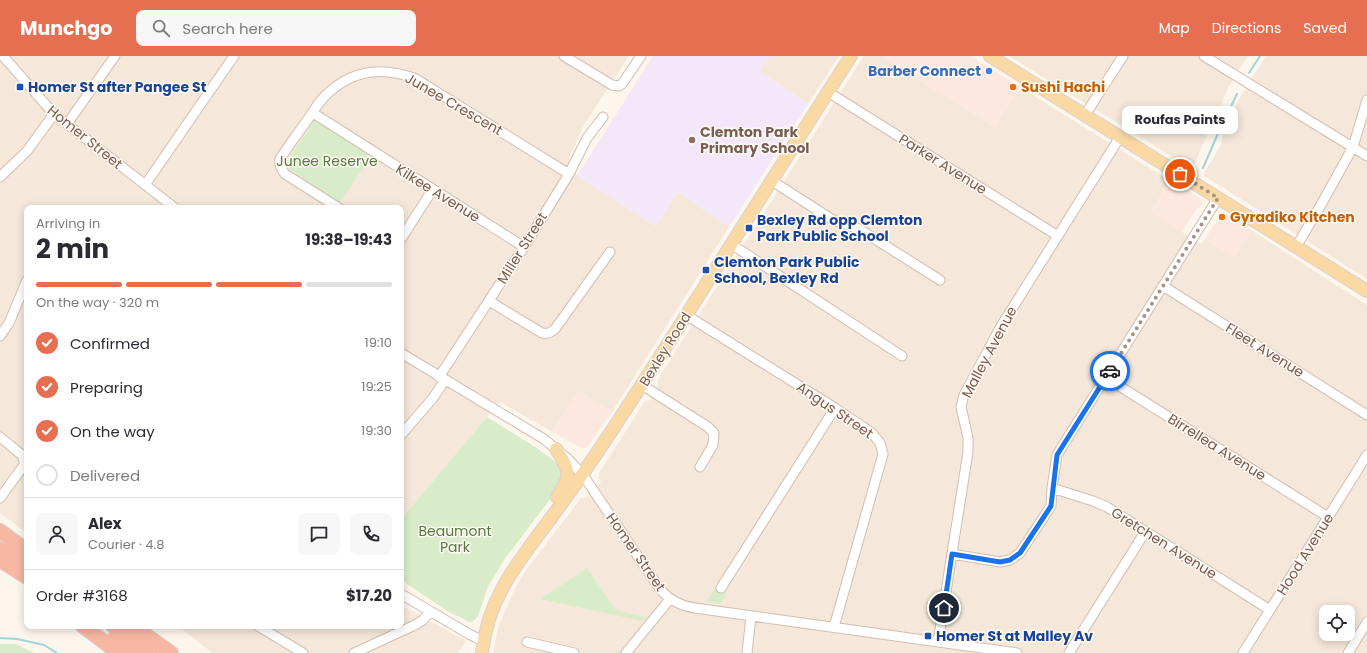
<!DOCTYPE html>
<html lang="en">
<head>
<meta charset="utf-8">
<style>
  :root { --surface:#fff; --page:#f7f7f7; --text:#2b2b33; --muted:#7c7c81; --line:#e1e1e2; --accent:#e76f51 }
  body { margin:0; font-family:Poppins,sans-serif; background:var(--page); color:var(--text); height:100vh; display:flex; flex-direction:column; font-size:15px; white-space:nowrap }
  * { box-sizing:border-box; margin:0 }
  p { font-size:13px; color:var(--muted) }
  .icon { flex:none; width:22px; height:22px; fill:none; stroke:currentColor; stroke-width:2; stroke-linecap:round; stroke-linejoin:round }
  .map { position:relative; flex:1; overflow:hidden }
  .side { position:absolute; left:24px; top:149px; width:380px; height:424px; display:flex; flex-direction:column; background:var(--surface); border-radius:8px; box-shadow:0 2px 10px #0003 }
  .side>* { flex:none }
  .buttons { position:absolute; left:1319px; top:549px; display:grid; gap:8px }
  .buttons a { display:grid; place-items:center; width:36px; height:36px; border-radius:8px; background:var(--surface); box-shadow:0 2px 10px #0003; font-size:20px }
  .pin { position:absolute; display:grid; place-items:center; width:34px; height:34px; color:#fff; margin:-17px; border:2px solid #fff; border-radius:50%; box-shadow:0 1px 4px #0007 }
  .courier { position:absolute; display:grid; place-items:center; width:40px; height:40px; margin:-20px; border:3px solid #1a73e8; border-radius:50%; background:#fff; color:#222; box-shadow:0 1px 5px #0007 }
  .bubble { position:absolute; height:28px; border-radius:8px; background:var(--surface); box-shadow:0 2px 10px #0003; font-size:13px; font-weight:700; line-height:28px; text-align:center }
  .overview em { font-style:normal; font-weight:700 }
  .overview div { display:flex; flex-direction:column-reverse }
  .overview { display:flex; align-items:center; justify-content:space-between; height:68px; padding:0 12px }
  h1 { font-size:26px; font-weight:700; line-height:30px }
  .bar { display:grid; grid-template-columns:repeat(4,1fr); gap:6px 4px; align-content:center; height:48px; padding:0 12px }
  .bar i { height:5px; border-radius:3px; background:var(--line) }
  .bar .on { background:var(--accent) }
  .bar p { grid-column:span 4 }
  .line { display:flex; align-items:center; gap:10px; padding:0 12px; border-top:1px solid var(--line) }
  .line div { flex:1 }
  .round { display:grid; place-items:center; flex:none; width:42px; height:42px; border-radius:8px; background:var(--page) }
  ol { padding:0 12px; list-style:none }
  li { display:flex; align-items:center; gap:12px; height:44px }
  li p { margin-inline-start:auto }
  li .icon { padding:4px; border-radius:50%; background:var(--accent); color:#fff; stroke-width:4 }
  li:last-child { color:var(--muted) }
  li i { width:22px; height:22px; border:2px solid var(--line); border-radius:50% }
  header { display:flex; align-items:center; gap:24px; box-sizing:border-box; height:56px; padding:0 20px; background:var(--accent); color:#fff }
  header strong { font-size:19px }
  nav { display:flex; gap:22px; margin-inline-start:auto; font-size:14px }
  .search { width:280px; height:36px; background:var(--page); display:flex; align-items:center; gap:10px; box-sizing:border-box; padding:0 14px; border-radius:8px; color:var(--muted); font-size:15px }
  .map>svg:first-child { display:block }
</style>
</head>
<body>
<header>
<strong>Munchgo</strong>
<div class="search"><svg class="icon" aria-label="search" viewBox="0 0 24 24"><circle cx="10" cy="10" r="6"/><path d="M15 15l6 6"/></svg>Search here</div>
<nav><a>Map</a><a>Directions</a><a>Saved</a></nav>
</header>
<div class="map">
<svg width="1367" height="597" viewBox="0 0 1367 597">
  <rect width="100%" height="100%" fill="#fdf6ec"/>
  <path fill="#f5e8da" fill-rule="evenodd" d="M0 0H629L584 69 569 102 577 120 656 170 678 136 729 171 612 356 579 336 552 376 500 346 401 463V152H27V477L0 457Z
    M770 0H839L808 48 760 15Z
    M864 0H881L995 71 1020 31 1170 125 1151 156 1201 188 1205 183 1234 201 1251 174 1367 249V597H493L498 572 514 534 527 513 581 442H585L601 426 599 422V417L645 345 650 344 658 330V323ZM1326 556H1348V578H1326Z
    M1009 0H1248L1229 30 1192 113Z
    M1266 0H1367V223L1203 119 1221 89 1224 72 1242 38Z
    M401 549 466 585 458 597H212L178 570H401Z"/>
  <path fill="#fde8e0" d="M881 0H971L1020 31 995 71Z
    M1172 123 1202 144 1203 147 1199 152H1197L1182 176 1151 156Z
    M1223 157 1251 174 1234 201 1205 183 1221 158Z
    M579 336 612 356 588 390 585 392H581L552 376Z"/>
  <path fill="#f3e8fa" d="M653 0H770L760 15 808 48 729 171 678 136 656 170 577 120Z"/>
  <path fill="#d8ecc9" d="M315 63 371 100 340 147 284 110Z
    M487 361 537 392 562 411 557 434 504 504 488 531 478 560 472 566H469L449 556 401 524V463Z
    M587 512 616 554 645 561 642 565 540 543Z
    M715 532 727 537 720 548 706 546Z
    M0 588H16L34 597H0Z"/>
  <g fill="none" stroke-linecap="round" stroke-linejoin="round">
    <path stroke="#a5d3da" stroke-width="2" d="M1249 17 1260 0
      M1203 112 1219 75 1237 38
      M0 582 17 583 44 589 57 597"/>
    <defs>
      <path id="minor" d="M3 0 54 58 175 152
        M564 0 612 29 619 30 622 28 641 0
        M1204 0 1367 100
        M828 36 1058 180
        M313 57 524 191
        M1085 59 1123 0
        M67 68 115 0
        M0 121 27 95 54 58
        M772 125 833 164 859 173 940 224
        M145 129 234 0
        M339 152 285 118C281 113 279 109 280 103 288 90 297 79 305 67 312 58 317 48 325 40 352 13 382 10 416 23L569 118
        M401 183 433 133
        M731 188 902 300
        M1296 191 1322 147 1353 91 1367 44
        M1163 230 1367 359
        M489 245 542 277C548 278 550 277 555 273L610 196
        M686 259 835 352 872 377 880 387 883 398 834 571
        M0 280 9 267 27 224
        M401 297 544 383 568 403 583 419 660 533C669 544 681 550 695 552L1017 597
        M439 321 524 191 569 118 587 82 603 61
        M1105 321 1328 461
        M642 329 708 371 714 377 713 389 700 411
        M401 379 433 342 445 324
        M0 381 22 399 26 412
        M1052 432 1093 445 1107 451 1270 554
        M0 442 27 405
        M952 498 1000 506 1010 504 1020 497 1051 450 1052 432 1057 399 1218 142
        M721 532 835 352
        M401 538 469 578 483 585
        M258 570 303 597
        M527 586 574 597
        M938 586 968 396V382L961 351 964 339 1000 272 1120 81
        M354 597 415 569 423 564 430 556
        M626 597 670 543
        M747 597 751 560
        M1069 597 1145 476
        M1243 597 1367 399
        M1348 597 1367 566"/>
      <path id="major" d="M990 0 1367 235
        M556 393C570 414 572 420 557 441
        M482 597C488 539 521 503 554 458 573 432 591 406 609 379 691 254 770 126 851 0"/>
      <path id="highway" d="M0 475 27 495
        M0 493 27 510
        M0 504 27 521
        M83 570 119 597
        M113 570 150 597
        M133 570 171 597
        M114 583 132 597"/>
    </defs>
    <use href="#minor" stroke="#d1beb0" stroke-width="11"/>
    <use href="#major" stroke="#dad1cd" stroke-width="14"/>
    <use href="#highway" stroke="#dad1cd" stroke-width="16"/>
    <use href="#minor" stroke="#fff" stroke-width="9"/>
    <use href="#major" stroke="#fbd9a5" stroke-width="12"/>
    <use href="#highway" stroke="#f7b7a3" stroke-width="14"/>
  </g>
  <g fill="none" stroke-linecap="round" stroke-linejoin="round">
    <path stroke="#a89285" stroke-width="4" stroke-dasharray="0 7.2" d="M1110 315 1218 142 1180 118"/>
    <path stroke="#1a73e8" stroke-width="5" d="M944 552 952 498 1000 506 1010 504 1020 497 1051 450 1057 399 1110 315"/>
  </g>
  <circle fill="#3f7fe0" stroke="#fffaf3" stroke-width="1.5" cx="989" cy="15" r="4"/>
  <g fill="#1a4fb4" stroke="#fffaf3" stroke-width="1.5">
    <rect x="16" y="27" width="8" height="8" rx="2"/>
    <rect x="745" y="168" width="8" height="8" rx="2"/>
    <rect x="702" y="210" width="8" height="8" rx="2"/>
    <rect x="924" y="576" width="8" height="8" rx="2"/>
  </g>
  <g fill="#e8710a" stroke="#fffaf3" stroke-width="1.5">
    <circle cx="1013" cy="31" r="4"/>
    <circle cx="1222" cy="161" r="4"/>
  </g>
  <circle fill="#8d6e63" stroke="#fffaf3" stroke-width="1.5" cx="692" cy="84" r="4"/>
  <g text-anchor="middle" stroke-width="3" stroke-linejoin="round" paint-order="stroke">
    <g font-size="14" font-weight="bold" fill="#366cbe" stroke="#fffaf3" text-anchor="end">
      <text x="981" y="20">Barber Connect</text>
    </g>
    <g font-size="14" font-weight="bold" fill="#164399" stroke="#fffaf3" text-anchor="start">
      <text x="28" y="36">Homer St after Pangee St</text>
      <text x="757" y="169">Bexley Rd opp Clemton<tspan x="757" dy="16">Park Public School</tspan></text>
      <text x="714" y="211">Clemton Park Public<tspan x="714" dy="16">School, Bexley Rd</tspan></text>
      <text x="936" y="585">Homer St at Malley Av</text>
    </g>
    <g font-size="14" font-weight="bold" fill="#c56008" stroke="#fffaf3" text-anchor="start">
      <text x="1021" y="36">Sushi Hachi</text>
      <text x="1230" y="166">Gyradiko Kitchen</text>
    </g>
    <g font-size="14" fill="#7a5c4d" stroke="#fffaf3">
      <text transform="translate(454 48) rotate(30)" y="5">Junee Crescent</text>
      <text transform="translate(85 81) rotate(39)" y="5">Homer Street</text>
      <text transform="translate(943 108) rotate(32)" y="5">Parker Avenue</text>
      <text transform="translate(438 137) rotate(32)" y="5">Kilkee Avenue</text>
      <text transform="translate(522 192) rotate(-58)" y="5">Miller Street</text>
      <text transform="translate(665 293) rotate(-58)" y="5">Bexley Road</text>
      <text transform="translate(1265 294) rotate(32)" y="5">Fleet Avenue</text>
      <text transform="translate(989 296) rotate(-62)" y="5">Malley Avenue</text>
      <text transform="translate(835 354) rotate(34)" y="5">Angus Street</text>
      <text transform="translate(1217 391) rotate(32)" y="5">Birrellea Avenue</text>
      <text transform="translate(1164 487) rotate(32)" y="5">Gretchen Avenue</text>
      <text transform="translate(636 496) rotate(55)" y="5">Homer Street</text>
      <text transform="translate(1305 498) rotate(-58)" y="5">Hood Avenue</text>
    </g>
    <g font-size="14" font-weight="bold" fill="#785e54" stroke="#fffaf3" text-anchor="start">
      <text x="700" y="81">Clemton Park<tspan x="700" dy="16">Primary School</tspan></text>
    </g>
    <g font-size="14" fill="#537a41" stroke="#fffaf3">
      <text x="327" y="110">Junee Reserve</text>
      <text x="455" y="480">Beaumont<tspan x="455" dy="16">Park</tspan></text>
    </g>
  </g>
</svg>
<div class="buttons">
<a><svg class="icon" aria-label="locate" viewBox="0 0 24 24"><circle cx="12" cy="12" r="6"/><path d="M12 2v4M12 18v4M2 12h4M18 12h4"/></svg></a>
</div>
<div class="pin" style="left:1180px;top:118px;background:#ea580c"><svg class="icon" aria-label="bag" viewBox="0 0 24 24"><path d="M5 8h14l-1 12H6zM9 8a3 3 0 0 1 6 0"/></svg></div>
<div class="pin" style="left:944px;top:552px;background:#1f2937"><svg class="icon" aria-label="home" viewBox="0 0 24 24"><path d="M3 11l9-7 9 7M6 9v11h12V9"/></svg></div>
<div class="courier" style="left:1110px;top:315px"><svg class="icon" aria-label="car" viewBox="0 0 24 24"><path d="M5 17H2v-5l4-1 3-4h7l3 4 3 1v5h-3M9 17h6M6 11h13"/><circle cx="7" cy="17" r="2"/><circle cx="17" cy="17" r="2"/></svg></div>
<div class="bubble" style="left:1122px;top:50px;width:116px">Roufas Paints</div>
<section class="side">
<div class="overview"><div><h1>2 min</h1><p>Arriving in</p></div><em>19:38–19:43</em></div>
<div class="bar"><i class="on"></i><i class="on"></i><i class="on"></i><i></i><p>On the way · 320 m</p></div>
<ol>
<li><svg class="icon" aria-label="check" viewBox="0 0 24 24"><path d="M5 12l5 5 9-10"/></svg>Confirmed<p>19:10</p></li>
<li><svg class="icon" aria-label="check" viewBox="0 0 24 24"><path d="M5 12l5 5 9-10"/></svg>Preparing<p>19:25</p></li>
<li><svg class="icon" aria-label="check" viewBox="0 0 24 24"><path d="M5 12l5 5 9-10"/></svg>On the way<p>19:30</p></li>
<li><i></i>Delivered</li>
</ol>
<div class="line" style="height:72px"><a class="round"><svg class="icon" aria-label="person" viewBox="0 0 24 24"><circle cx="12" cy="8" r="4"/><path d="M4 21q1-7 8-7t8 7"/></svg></a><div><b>Alex</b><p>Courier · 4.8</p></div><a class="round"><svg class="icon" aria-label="chat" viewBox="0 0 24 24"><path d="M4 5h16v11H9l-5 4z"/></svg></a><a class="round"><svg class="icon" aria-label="phone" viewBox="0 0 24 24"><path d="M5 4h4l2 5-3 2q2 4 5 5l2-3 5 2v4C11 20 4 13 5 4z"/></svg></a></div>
<div class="line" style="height:52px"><div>Order #3168</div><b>$17.20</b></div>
</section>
</div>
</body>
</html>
